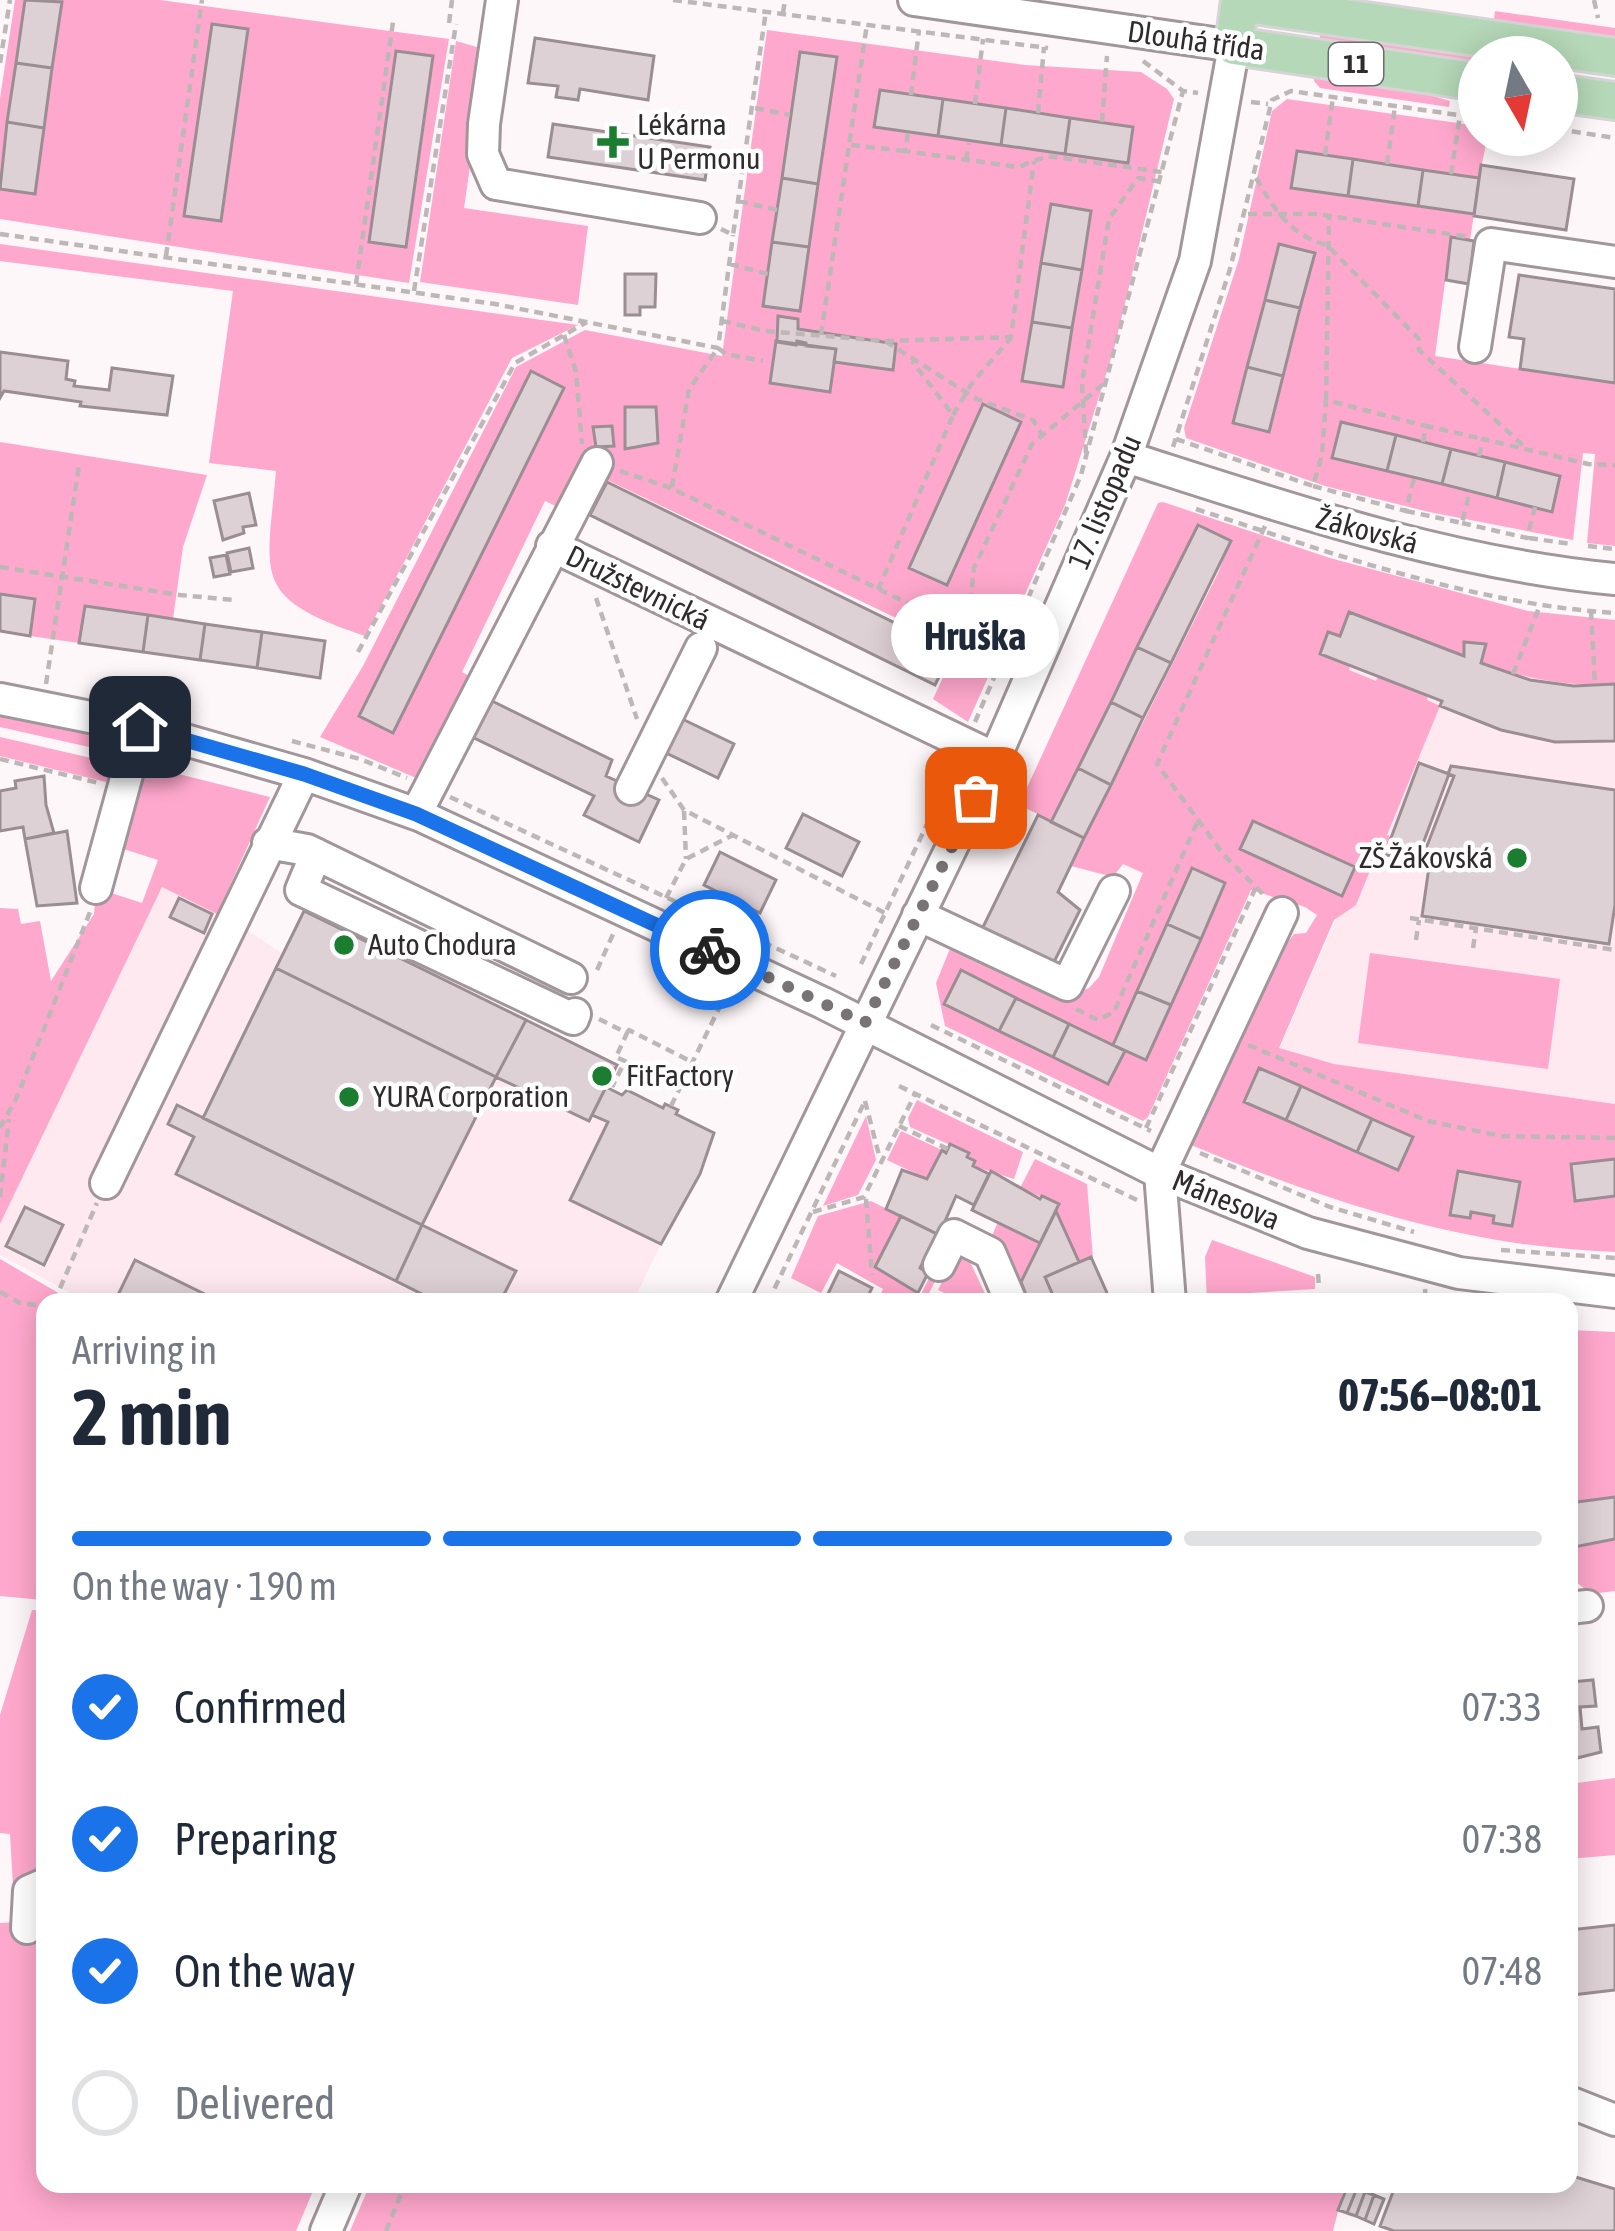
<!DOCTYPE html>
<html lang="en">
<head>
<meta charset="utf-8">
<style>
  :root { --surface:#fff; --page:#f2f2f3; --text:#1f2937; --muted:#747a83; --line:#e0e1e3; --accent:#1a73e8 }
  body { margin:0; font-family:"Asap Condensed",sans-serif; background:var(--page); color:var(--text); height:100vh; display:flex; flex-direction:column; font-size:45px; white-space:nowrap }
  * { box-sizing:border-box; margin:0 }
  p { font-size:39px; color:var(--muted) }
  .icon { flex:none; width:66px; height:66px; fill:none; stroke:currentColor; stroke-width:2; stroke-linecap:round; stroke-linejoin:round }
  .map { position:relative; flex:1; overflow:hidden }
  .panel { position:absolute; left:36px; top:1293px; width:1542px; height:900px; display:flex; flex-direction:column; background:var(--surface); border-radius:24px; box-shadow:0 6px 30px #0003 }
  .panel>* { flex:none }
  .needle { width:78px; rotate:171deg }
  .fabs { position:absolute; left:1458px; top:36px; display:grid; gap:24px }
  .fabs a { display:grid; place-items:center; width:120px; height:120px; border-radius:50%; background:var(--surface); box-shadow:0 6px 30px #0003; font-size:60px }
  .pin { position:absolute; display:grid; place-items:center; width:102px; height:102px; color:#fff; margin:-51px; border-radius:24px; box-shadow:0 6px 18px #0006 }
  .courier { position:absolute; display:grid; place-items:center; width:120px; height:120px; margin:-60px; border:9px solid #1a73e8; border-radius:50%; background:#fff; color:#222; box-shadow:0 3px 15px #0007 }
  .bubble { position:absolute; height:84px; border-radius:42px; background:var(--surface); box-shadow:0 6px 30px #0003; font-size:39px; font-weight:700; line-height:84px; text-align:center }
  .head em { font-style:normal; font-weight:700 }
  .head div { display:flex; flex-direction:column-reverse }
  .head { display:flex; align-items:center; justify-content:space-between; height:204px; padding:0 36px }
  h1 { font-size:78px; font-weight:700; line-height:90px }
  .bar { display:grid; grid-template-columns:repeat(4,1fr); gap:18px 12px; align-content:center; height:144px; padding:0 36px }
  .bar i { height:15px; border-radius:9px; background:var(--line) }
  .bar .active { background:var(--accent) }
  .bar p { grid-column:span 4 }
  ol { padding:0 36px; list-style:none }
  li { display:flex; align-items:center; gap:36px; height:132px }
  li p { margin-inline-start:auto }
  li .icon { padding:12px; border-radius:50%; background:var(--accent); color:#fff; stroke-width:4 }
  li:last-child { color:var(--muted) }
  li i { width:66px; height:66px; border:6px solid var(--line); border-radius:50% }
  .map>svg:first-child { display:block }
</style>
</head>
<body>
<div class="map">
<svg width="1615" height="2231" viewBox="0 0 1615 2231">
  <rect width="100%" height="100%" fill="#fef7f9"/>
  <path fill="#fee9f1" d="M1344 585 1615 640V1104L1334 1064 1279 1049 1415 740 1311 679Z
    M162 886 232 920 283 954 177 1174 438 1302H87L0 1255V1224Z
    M496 1077 589 1121 592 1115 608 1122 570 1200 661 1244 633 1302H500L515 1270 422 1225Z"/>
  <path fill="#ffa8cd" d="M15 0H160L449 39 409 283 0 219V98Z
    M1495 11 1615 28V41L1540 33 1494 19Z
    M1321 28 1525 57H1479V69L1319 45Z
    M767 30 1025 65 1141 72 1167 89 1174 99 1114 349 1065 505 968 722 933 699 957 647 605 479 597 497 575 487 560 508 545 501 462 672 473 678 428 783 320 737 363 666 516 367 585 330 722 356Z
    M456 41 487 50 464 208 588 226 578 305 420 282Z
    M1315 72 1382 81 1450 101 1449 107 1320 88 1314 81Z
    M1287 99 1479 126V135H1488L1479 178 1297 151 1291 187 1474 214 1470 240 1451 238 1435 356 1615 383V546L1587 543 1595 454 1583 453 1573 540 1429 512 1325 486 1186 438 1184 428 1239 259 1272 111Z
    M0 244 578 325 512 358 365 636C250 597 267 577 276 471L209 463 233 291 0 261Z
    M0 442 207 475 183 547 173 619 85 606 79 643 30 636 35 599 0 594Z
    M1163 502 1330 558 1528 611 1615 620V684C1565 687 1528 679 1481 663L1483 644 1466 642 1464 656 1340 636 1320 653 1350 666 1349 670 1376 681 1378 676 1428 695 1427 700 1440 706 1387 835 1391 837 1386 853 1369 873 1356 905 1334 920 1279 1048 1334 1064 1615 1104V1252C1463 1247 1325 1201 1186 1143L1258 980 1294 934 1306 933 1317 915 1305 907 1251 890 1148 1117 1143 1121 945 1026 936 983 951 946 1069 996 1089 988 1099 977 1143 873 1123 864 1113 877 1071 866 1218 573 1231 540 1198 525 1052 821 1019 805 1158 503Z
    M0 709 97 731 94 745 89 747 0 727Z
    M0 737 113 763 110 783 0 756Z
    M131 762 270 797 217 914 162 887 0 1224V908L18 909 21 924 40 921 51 981 94 914 96 888 142 903 158 860 108 844Z
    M1370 953 1560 979 1548 1069 1358 1043Z
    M917 1100 1023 1152 1014 1179 973 1166 975 1161 967 1157 968 1153 910 1127 908 1118Z
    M866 1116 876 1160 858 1195 823 1206Z
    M901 1131 942 1150 927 1179 887 1160Z
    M1035 1159 1087 1184 1093 1258 1079 1262 1056 1211 1058 1204 1020 1188Z
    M871 1201 901 1216 876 1268 921 1294 931 1274 937 1277 925 1302H877L883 1289 837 1263 821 1293 791 1278 818 1216Z
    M998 1222 1040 1243 1021 1282 1011 1286 989 1242Z
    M1212 1240 1315 1277V1289L1217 1295V1302H1207L1205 1257Z
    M966 1253 989 1302H963L938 1290 955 1255Z
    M0 1259 74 1302H45L42 1600 0 1596Z
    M1569 1330 1615 1332V1591L1591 1594 1575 1581 1569 1582Z
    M32 1610H45V1875L19 1877 21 1913 45 1893V2184H316L296 2231H0V1923L15 1922 10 1834 0 1833V1715Z
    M1615 1778V1855L1569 1859V1784Z
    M370 2184H1345L1333 2231H350Z"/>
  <path fill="#ded1d6" stroke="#9a8e93" stroke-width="3" d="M25 0 62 2 52 68 16 63Z
    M212 24 248 29 221 221 184 216Z
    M535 38 654 56 648 100 580 89 578 100 556 97 558 86 528 83Z
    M396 51 433 56 406 247 369 242Z
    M800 52 837 57 818 184 782 178Z
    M16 63 52 68 44 128 7 122Z
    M880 90 943 99 938 136 874 127Z
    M943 99 1006 108 1001 145 938 136Z
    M1006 108 1070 118 1065 154 1001 145Z
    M1070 118 1133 127 1128 163 1065 154Z
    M7 122 44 128 35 194 0 189Z
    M553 124 710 147 705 180 548 157Z
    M1297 151 1353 159 1348 196 1291 188Z
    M1353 159 1423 170 1418 206 1348 196Z
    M1481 165 1574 179 1566 230 1474 216Z
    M1423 170 1479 178 1474 214 1418 206Z
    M782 178 818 184 809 247 772 242Z
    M1051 204 1091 211 1082 270 1041 263Z
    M1451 237 1474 241 1469 284 1446 280Z
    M772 242 809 247 800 311 763 306Z
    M1279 244 1315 253 1300 308 1265 300Z
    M1041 263 1082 270 1072 328 1032 322Z
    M625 274H656L655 307H640V315H625Z
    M1519 275 1615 289V383L1520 369 1524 339 1509 337Z
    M1265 300 1300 308 1283 376 1247 367Z
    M778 316 798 319V329L896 344 893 370 834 362 836 349 806 346V343L797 341 796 345 777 342Z
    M1032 322 1072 328 1063 387 1022 381Z
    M776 341 836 349 830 392 770 383Z
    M0 352 68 361 66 379 75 381 74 386 109 390 112 368 173 376 167 415 80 406 81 402 4 391 0 398Z
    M1247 367 1283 376 1269 432 1233 423Z
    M531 371 564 388 393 733 359 716Z
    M983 404 1021 422 947 585 909 568Z
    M625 407H656L658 443 625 449Z
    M1341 422 1396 435 1387 471 1332 458Z
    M612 426 614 446 596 447 593 427Z
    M1396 435 1451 449 1442 484 1387 471Z
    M1451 449 1505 462 1497 498 1442 484Z
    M1505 462 1560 476 1552 512 1497 498Z
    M607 482 952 651 935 685 590 515Z
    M249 493 256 525 243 527 244 533 223 540 214 501Z
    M1198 525 1231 541 1171 663 1137 647Z
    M249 548 253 568 231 572 227 553Z
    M226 555 230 574 214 577 210 558Z
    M0 594 35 599 30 636 0 631Z
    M85 606 148 615 143 652 79 643Z
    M1349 612 1464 656V642L1486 644 1481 663 1530 680 1574 686 1615 684V741L1555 742 1501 730 1440 706 1442 701 1320 654 1328 632 1340 636Z
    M148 615 205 624 200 660 143 652Z
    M205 624 262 632 257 668 200 660Z
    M262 632 325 641 320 678 257 668Z
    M1137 647 1171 663 1143 718 1111 702Z
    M488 699 612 760 606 776 659 800 639 842 584 815 594 796 468 735Z
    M1111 702 1143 718 1111 785 1078 768Z
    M678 717 734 744 718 778 662 751Z
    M1419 763 1449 774 1415 865 1385 854Z
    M1451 766 1615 790V905L1609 944 1422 916 1429 867 1415 865 1421 850 1425 851 1454 776 1448 774Z
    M1078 768 1111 785 1084 838 1051 822Z
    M44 776 46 805 54 833 25 839 23 827 0 831V791L16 788 15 781Z
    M803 814 859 842 842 876 786 848Z
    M1038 815 1084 838 1058 892 1080 910 1053 964 982 929Z
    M1253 821 1355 867 1342 896 1240 849Z
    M67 831 77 903 37 906 25 839Z
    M720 852 776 880 760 913 704 885Z
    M1192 868 1225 883 1201 939 1167 924Z
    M179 898 212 914 204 933 170 917Z
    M304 911 526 1020 496 1077 276 968Z
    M1167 924 1201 939 1171 1005 1137 991Z
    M276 968 496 1077 422 1225 203 1118Z
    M961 970 1016 998 999 1031 944 1004Z
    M1137 991 1171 1005 1146 1060 1113 1045Z
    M1016 998 1069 1024 1053 1057 999 1031Z
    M526 1020 617 1065 589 1121 496 1077Z
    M1069 1024 1125 1051 1108 1084 1053 1057Z
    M1259 1068 1301 1086 1286 1120 1244 1102Z
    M1301 1086 1372 1119 1357 1152 1286 1120Z
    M606 1087 622 1095 627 1090 663 1108 665 1104 678 1110 676 1114 714 1133 700 1174 661 1244 570 1200 608 1122 592 1115Z
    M177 1105 422 1225 396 1281 176 1174 194 1137 168 1124Z
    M1372 1119 1413 1137 1398 1170 1357 1152Z
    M950 1144 969 1153 967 1157 975 1161 973 1166 989 1174 974 1205 956 1196 939 1235 886 1209 902 1170 927 1179 942 1150 946 1153Z
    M1615 1159V1196L1575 1201 1571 1164Z
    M991 1171 1040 1199 1042 1196 1059 1204 1040 1243 972 1210Z
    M1458 1171 1520 1182 1512 1226 1493 1223 1494 1216 1471 1212 1470 1218 1450 1215Z
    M25 1207 63 1225 44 1265 6 1246Z
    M1056 1211 1079 1262 1045 1277 1054 1298 1029 1302 1021 1282Z
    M901 1216 937 1234 920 1268 928 1273 918 1293 875 1267Z
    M422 1225 516 1271 500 1302H438L396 1281Z
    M1091 1257 1111 1302H1056L1045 1277Z
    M135 1260 221 1302 116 1299Z
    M839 1271 872 1288 865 1302H824Z
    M1615 1497V1539L1569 1548V1503Z
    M1569 1678 1571 1682 1593 1680 1596 1706 1580 1707 1582 1729 1598 1727 1601 1752 1569 1760Z
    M1615 1925V1990L1572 1995 1569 1930Z
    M1569 2175 1615 2189V2231H1394L1380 2226 1396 2184H1569Z
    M1348 2185 1357 2188 1347 2213 1338 2210Z
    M1357 2188 1365 2192 1356 2216 1347 2213Z
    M1365 2192 1374 2195 1365 2220 1356 2216Z
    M1374 2195 1384 2199 1374 2224 1365 2220Z"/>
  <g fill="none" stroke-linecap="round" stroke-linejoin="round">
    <defs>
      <path id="minor" d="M502 0 484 124 483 154 496 184 700 218
        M1475 347 1491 244 1615 262
        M1126 457C1286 508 1446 563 1615 579
        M552 546 995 758
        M0 699 140 727 304 774 419 815 823 1003 1160 1173 1308 1233 1459 1273 1615 1292
        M631 789 701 648
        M416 814 597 463
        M268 843 307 850 571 978
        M316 854 301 890 573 1019 575 1014
        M96 888 140 727
        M918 915 1067 985 1114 891
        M106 1183 304 774
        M939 1265 954 1235 990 1253 1011 1302
        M731 1302 995 758 1126 457 1195 261 1234 46 914 0
        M1170 1302 1160 1173 1282 913
        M1569 1608 1587 1606
        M27 1928 29 1891 45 1884
        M1569 2102 1615 2120
        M326 2231 346 2184"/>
      <path id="major" d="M1240 0 1234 46 1479 82
        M1240 3 1615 57
        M1557 93 1615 101"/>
    </defs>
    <use href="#minor" stroke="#a1969a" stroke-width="36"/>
    <use href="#major" stroke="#d6d5d5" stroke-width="42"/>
    <path stroke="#bdb7b8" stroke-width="4.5" stroke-dasharray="9 6" stroke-linecap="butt" d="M673 0 1048 48
      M1594 0 1598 18
      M783 13 785 0
      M449 23 452 0
      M1143 61 1183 91 1198 93
      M0 63 10 0
      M911 95 919 30
      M1251 102 1268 104
      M975 104 983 39
      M755 108 790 115
      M1038 113 1044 47
      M1102 122 1107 56
      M1557 129 1615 138
      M908 133 905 151 1018 167 1047 156 1162 172
      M851 145 905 151
      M1325 155 1333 97
      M966 160 969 143
      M1387 164 1395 106
      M1451 174 1460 115
      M1256 178C1274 209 1291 236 1327 245L1419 339V350L1527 449
      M739 201 777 210
      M1248 214H1317L1469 237
      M721 229 733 235 766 11
      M0 234 495 304 718 348 733 235
      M166 256 202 0
      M730 264 768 274
      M356 284 393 22
      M414 291 456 24
      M722 321 765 331 885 341 977 399 1033 420 1042 435
      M564 335 576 372 582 444
      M821 335 867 24
      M885 341 1011 337 1034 161
      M1326 400 1329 217
      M953 415 972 383 1011 338
      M1176 439 1313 486 1322 455 1326 400 1426 426
      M1423 442 1426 426 1483 439
      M1173 447 1230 269 1272 100 1291 91 1479 118
      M1086 453 1082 383 1109 219 1138 178 1157 181
      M1479 456 1483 439 1588 464 1615 465
      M620 471 671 488 1006 651
      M1313 486 1406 511 1414 478
      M672 487 689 389 718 348 726 354 763 361
      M1196 509C1331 553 1472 604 1615 613
      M1406 511 1462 523 1470 491
      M1462 523 1527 538 1535 507
      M1265 526 1157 764 1223 854 1265 896
      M1529 538 1571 544
      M1588 546 1615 549
      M0 567 180 595 234 600
      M878 590 953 415 912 361
      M596 598 637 719
      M1591 611 1595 685
      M967 632 974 568 1032 444 1107 381
      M358 652 515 363 587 322
      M1513 674 1540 605
      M46 684 79 465
      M975 722 1081 475 1183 91
      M292 741 360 759 407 778
      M0 759 99 783
      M662 778 684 810 885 913
      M450 797 836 976
      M684 811 686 859
      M666 898 686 859 733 835
      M1410 918 1615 950
      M1416 940 1419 920
      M1473 948 1476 928
      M861 964 955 765
      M597 970 614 932
      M1076 1009 1098 1020 1114 1012 1198 820
      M599 1019 627 1033 616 1057 625 1061 612 1087
      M931 1025 1151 1131
      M627 1033 629 1030 690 1061
      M1248 1045 1428 1121 1502 1136 1615 1138
      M899 1086 1137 1200
      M865 1101 880 1159
      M671 1106 728 990
      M899 1126 948 1149
      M0 1128 17 1097 90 912
      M1146 1128 1256 887
      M1200 1153 1330 1207 1414 1232
      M0 1197 9 1119
      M866 1199 872 1275
      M813 1212 864 1197 915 1094
      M1501 1250 1615 1258
      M1318 1274 1319 1288
      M1425 1289 1426 1302
      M0 1292 20 1303 45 1306
      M54 1302 97 1203
      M768 1302 865 1101
      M386 2231 405 2184"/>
    <use href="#minor" stroke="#fff" stroke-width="30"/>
    <use href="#major" stroke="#b5d8b8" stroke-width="36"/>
  </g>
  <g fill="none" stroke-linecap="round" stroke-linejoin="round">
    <path stroke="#787374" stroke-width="12" stroke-dasharray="0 21.6" d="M710 950 865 1023 976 798"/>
    <path stroke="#1a73e8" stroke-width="15" d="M140 727 304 774 416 814 710 950"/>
  </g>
  <g fill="#1a7d2f" stroke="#fff" stroke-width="4.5">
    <path d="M607 124h12v12h12v12h-12v12h-12v-12h-12v-12h12z"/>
    <circle cx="1517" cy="858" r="12"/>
    <circle cx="344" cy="945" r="12"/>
    <circle cx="602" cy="1076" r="12"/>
    <circle cx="349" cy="1097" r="12"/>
  </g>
  <g text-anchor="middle" stroke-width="9" stroke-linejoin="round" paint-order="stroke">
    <rect fill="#fff" stroke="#6e6b6c" stroke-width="3" x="1329" y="43" width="54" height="42" rx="9"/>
    <g font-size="27" font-weight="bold" fill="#302c2d">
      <text x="1356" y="73">11</text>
    </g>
    <g font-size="30" fill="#302c2d" stroke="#fff">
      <text transform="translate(1196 41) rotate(8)" y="10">Dlouhá třída</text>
      <text transform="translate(1105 502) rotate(-67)" y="10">17. listopadu</text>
      <text transform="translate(1367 531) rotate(15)" y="10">Žákovská</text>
      <text transform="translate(638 588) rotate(26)" y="10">Družstevnická</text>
      <text transform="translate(1226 1200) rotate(22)" y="10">Mánesova</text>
    </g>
    <g font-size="30" fill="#302c2d" stroke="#fff" text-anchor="start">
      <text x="637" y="135">Lékárna<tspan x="637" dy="34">U Permonu</tspan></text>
      <text x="1493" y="868" text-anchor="end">ZŠ Žákovská</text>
      <text x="368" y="955">Auto Chodura</text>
      <text x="626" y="1086">FitFactory</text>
      <text x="373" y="1107">YURA Corporation</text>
    </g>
  </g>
</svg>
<div class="fabs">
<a><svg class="needle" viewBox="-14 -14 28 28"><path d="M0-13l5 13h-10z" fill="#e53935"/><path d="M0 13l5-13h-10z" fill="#747a83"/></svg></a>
</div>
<div class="pin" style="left:976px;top:798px;background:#ea580c"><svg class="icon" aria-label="bag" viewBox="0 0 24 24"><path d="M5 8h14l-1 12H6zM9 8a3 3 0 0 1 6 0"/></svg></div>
<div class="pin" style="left:140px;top:727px;background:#1f2937"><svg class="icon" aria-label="home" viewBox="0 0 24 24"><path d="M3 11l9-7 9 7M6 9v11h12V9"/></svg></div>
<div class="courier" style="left:710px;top:950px"><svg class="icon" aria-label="bike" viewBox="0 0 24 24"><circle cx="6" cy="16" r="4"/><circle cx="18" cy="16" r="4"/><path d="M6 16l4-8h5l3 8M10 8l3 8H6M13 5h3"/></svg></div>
<div class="bubble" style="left:891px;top:594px;width:168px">Hruška</div>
<section class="panel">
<div class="head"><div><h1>2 min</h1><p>Arriving in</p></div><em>07:56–08:01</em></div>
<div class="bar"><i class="active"></i><i class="active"></i><i class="active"></i><i></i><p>On the way · 190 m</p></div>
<ol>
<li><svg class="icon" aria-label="check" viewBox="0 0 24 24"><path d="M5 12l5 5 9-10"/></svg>Confirmed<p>07:33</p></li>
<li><svg class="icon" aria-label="check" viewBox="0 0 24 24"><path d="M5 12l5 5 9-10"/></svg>Preparing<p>07:38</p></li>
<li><svg class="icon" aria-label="check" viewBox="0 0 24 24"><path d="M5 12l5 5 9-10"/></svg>On the way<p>07:48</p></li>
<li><i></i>Delivered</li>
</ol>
</section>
</div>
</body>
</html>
